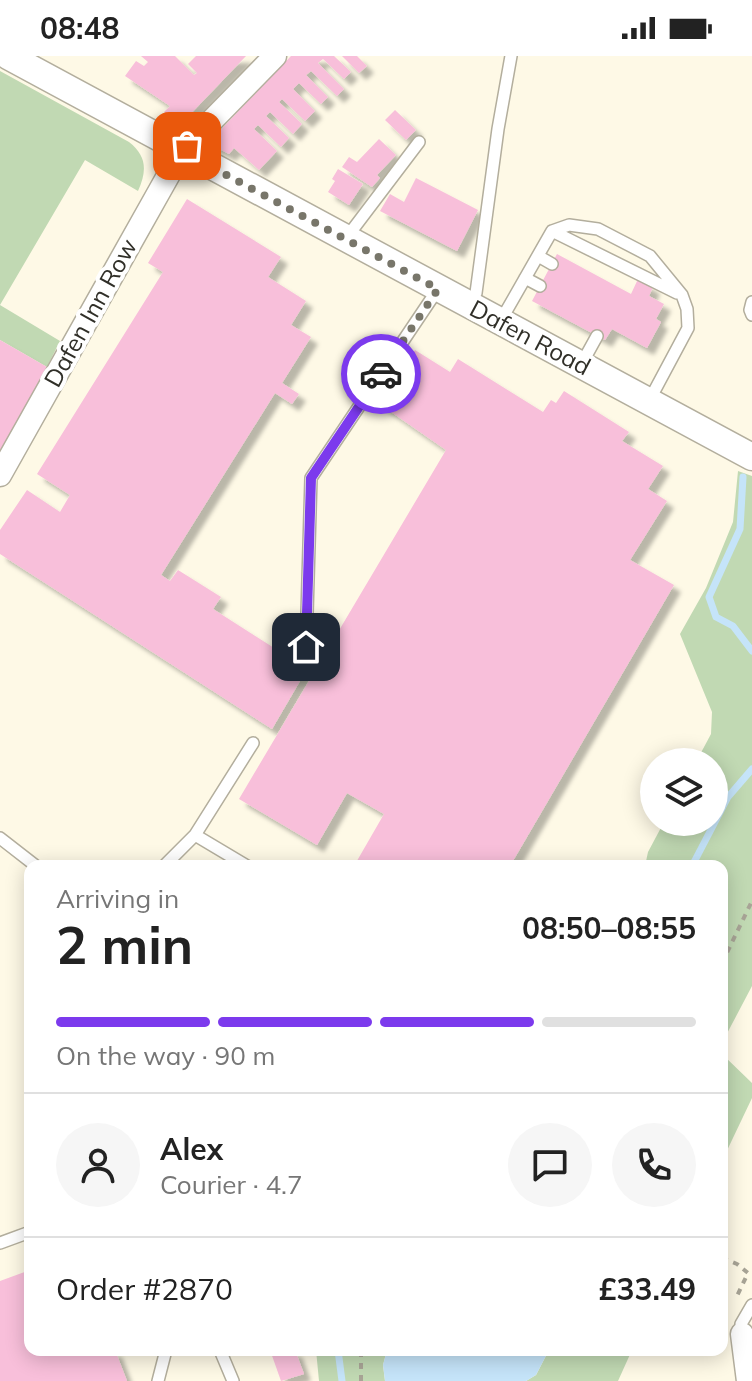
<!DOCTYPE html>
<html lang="en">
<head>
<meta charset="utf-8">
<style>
  :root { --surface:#fff; --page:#f6f6f6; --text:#222; --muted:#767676; --line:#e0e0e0; --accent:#7c3aed }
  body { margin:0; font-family:Mulish,sans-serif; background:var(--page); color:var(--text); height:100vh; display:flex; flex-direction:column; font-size:30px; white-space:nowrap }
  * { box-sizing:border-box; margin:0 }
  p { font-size:26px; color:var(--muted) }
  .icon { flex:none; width:44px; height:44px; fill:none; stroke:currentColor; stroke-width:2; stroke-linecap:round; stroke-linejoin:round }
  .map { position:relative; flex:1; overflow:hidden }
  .sheet { position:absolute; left:24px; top:804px; width:704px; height:496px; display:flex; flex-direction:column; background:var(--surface); border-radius:16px; box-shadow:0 4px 20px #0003 }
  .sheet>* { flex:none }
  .buttons { position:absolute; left:640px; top:692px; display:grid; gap:16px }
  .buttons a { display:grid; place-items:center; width:88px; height:88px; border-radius:50%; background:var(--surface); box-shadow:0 4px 20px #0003; font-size:40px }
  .pin { position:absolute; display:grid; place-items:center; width:68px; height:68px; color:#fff; margin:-34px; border-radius:16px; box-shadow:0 4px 12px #0006 }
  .courier { position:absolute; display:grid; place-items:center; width:80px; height:80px; margin:-40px; border:6px solid #7c3aed; border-radius:50%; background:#fff; color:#222; box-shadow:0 2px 10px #0007 }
  .summary em { font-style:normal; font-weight:700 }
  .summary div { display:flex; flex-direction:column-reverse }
  .summary { display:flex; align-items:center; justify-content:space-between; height:136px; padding:0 32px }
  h1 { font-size:52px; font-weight:700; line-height:60px }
  .bar { display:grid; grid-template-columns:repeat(4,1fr); gap:12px 8px; align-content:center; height:96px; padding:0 32px }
  .bar i { height:10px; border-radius:6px; background:var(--line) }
  .bar .selected { background:var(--accent) }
  .bar p { grid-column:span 4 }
  .line { display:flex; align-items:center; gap:20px; padding:0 32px; border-top:2px solid var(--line) }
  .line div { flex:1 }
  .round { display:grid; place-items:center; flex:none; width:84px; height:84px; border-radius:42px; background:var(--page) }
  .status { display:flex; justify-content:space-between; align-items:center; height:56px; padding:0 40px; background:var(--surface); direction:ltr }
  .status svg { height:22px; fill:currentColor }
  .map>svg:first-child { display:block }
</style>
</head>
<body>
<div class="status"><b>08:48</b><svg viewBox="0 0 49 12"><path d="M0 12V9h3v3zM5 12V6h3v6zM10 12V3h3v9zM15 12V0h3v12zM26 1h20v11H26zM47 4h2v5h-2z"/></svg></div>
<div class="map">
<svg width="752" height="1325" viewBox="0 0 752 1325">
  <defs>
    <filter id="shadow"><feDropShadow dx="7" dy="7" stdDeviation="2" flood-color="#0004"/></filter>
  </defs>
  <rect width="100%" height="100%" fill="#fef9e6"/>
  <path fill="#c1d9b3" d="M0 15 129 86C147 100 147 115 138 135L85 104 0 249 60 285 47 311 0 284Z
    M738 415 752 420V930L722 987V810H645L648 796 664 766H714V706H696L711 678 712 656 680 578 706 532 733 466Z
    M722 998 752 1027V1042L722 1105Z
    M316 1294H387L383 1309 385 1325H319Z
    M549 1294H632L618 1325H526L536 1319Z"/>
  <path fill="#c5e4f9" d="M387 1294H549L536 1319 526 1325H385L383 1309Z"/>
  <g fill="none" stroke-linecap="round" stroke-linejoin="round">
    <path stroke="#c5e4f9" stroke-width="7" d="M743 421 740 473 709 541 716 561 733 570 752 595
      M692 810 728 741 752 713
      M338 1294 342 1325"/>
  </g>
  <path fill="#f8bfda" filter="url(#shadow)" d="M141 0H175L194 19 197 17 188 8 196 0H246L179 70 164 56 170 50 125 20 136 5 144 10 148 6Z
    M291 0H334L351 16 344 23 323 3 318 7 344 33 337 40 311 15 306 19 328 41 321 48 299 27 293 33 315 55 305 65 282 43 279 46 302 68 293 78 270 56 266 60 289 82 281 91 258 69 254 73 277 95 259 114 234 92 229 98 210 88V85Z
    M342 0H357L367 10 359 17Z
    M395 54 416 74 406 84 385 64Z
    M379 83 396 99 377 119 380 122 372 131 342 111 349 101 357 106Z
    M338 113 363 128 349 149 328 136 335 125 332 123Z
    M416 122 478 154 457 195 380 155 390 138 404 146Z
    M187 143 281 201 268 221 306 245 291 269 311 281 282 327 299 338 292 348 275 337 161 519 170 525 178 514 221 541 213 553 307 613 272 673 0 498V474L27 434 60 456 70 439 37 418 163 216 148 207Z
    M557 198 631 238 638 223 653 231 649 240 664 248 656 263 661 266 647 292 612 273 605 284 532 245Z
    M0 284 47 311 0 395Z
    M415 294 450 316 458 303 543 356 551 344 556 347 564 335 629 376 622 385 663 410 648 433 667 445 630 504 674 529 510 810H354L384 758 347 737 317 789 239 743 446 394 381 349Z
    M30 1214V1294H115L127 1325H0V1225Z
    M270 1294H295L304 1318 281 1325Z"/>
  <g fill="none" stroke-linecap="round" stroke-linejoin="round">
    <defs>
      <path id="service" d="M552 175 677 237
        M347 181 419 86
        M538 200 552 208
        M525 222 540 230
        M752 246 750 254 752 259
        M469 250 476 237 498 73 511 0
        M500 266 552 175 569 169 598 173 650 200 682 239 687 253 688 272 649 345
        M581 309 597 280
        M306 591 311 422 438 233
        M195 779 247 810
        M0 782 36 810
        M164 810 195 779 253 687
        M0 1187 30 1176
        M742 1278 741 1268 752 1249
        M220 1294 233 1325
        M158 1325 166 1294"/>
      <path id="minor" d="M0 419 182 95 275 0
        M742 1278 748 1325"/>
      <path id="tertiary" d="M8 0 752 401"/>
    </defs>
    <use href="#service" stroke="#b3ae9d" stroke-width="14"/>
    <use href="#minor" stroke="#b3ae9d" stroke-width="25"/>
    <use href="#tertiary" stroke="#b3ae9d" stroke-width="29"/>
    <path stroke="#a8a496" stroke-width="4" stroke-dasharray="6 6" stroke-linecap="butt" d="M722 907 752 845
      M722 1202 737 1208 748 1217 736 1242
      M361 1325V1294"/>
    <use href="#service" stroke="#fff" stroke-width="11"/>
    <use href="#minor" stroke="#fff" stroke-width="22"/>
    <use href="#tertiary" stroke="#fff" stroke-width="26"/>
  </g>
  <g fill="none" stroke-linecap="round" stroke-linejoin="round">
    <path stroke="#78766a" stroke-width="8" stroke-dasharray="0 14.4" d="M187 90 182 95 438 233 381 318"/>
    <path stroke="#7c3aed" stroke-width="10" d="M306 591 311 422 381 318"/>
  </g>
  <g text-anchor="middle" stroke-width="8" stroke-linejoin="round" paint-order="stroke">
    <g font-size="24" fill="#302f28" stroke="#fff">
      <text transform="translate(91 257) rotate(-61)" y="8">Dafen Inn Row</text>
      <text transform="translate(530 282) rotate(28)" y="8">Dafen Road</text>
    </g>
  </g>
</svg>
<div class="buttons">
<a><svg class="icon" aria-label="layers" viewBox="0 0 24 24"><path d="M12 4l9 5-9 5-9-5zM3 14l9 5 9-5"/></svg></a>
</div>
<div class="pin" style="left:187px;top:90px;background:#ea580c"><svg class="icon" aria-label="bag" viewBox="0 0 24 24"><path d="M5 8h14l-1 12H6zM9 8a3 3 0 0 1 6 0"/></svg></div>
<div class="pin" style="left:306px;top:591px;background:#1f2937"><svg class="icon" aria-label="home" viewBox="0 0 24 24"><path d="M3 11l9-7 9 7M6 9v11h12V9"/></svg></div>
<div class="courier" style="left:381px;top:318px"><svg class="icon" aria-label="car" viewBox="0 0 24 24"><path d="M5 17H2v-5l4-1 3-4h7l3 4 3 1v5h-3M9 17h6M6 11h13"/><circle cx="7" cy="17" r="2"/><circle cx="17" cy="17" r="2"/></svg></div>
<section class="sheet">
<div class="summary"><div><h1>2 min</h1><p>Arriving in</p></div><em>08:50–08:55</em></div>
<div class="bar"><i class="selected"></i><i class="selected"></i><i class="selected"></i><i></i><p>On the way · 90 m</p></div>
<div class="line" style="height:144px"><a class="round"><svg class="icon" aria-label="person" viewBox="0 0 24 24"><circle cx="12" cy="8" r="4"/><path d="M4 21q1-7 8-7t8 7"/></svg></a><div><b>Alex</b><p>Courier · 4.7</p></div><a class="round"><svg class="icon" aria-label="chat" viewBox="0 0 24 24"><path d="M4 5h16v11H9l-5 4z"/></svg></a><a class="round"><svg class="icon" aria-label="phone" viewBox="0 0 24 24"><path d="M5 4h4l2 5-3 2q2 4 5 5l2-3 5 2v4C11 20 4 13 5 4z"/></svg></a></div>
<div class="line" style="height:104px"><div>Order #2870</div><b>£33.49</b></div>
</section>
</div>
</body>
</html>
